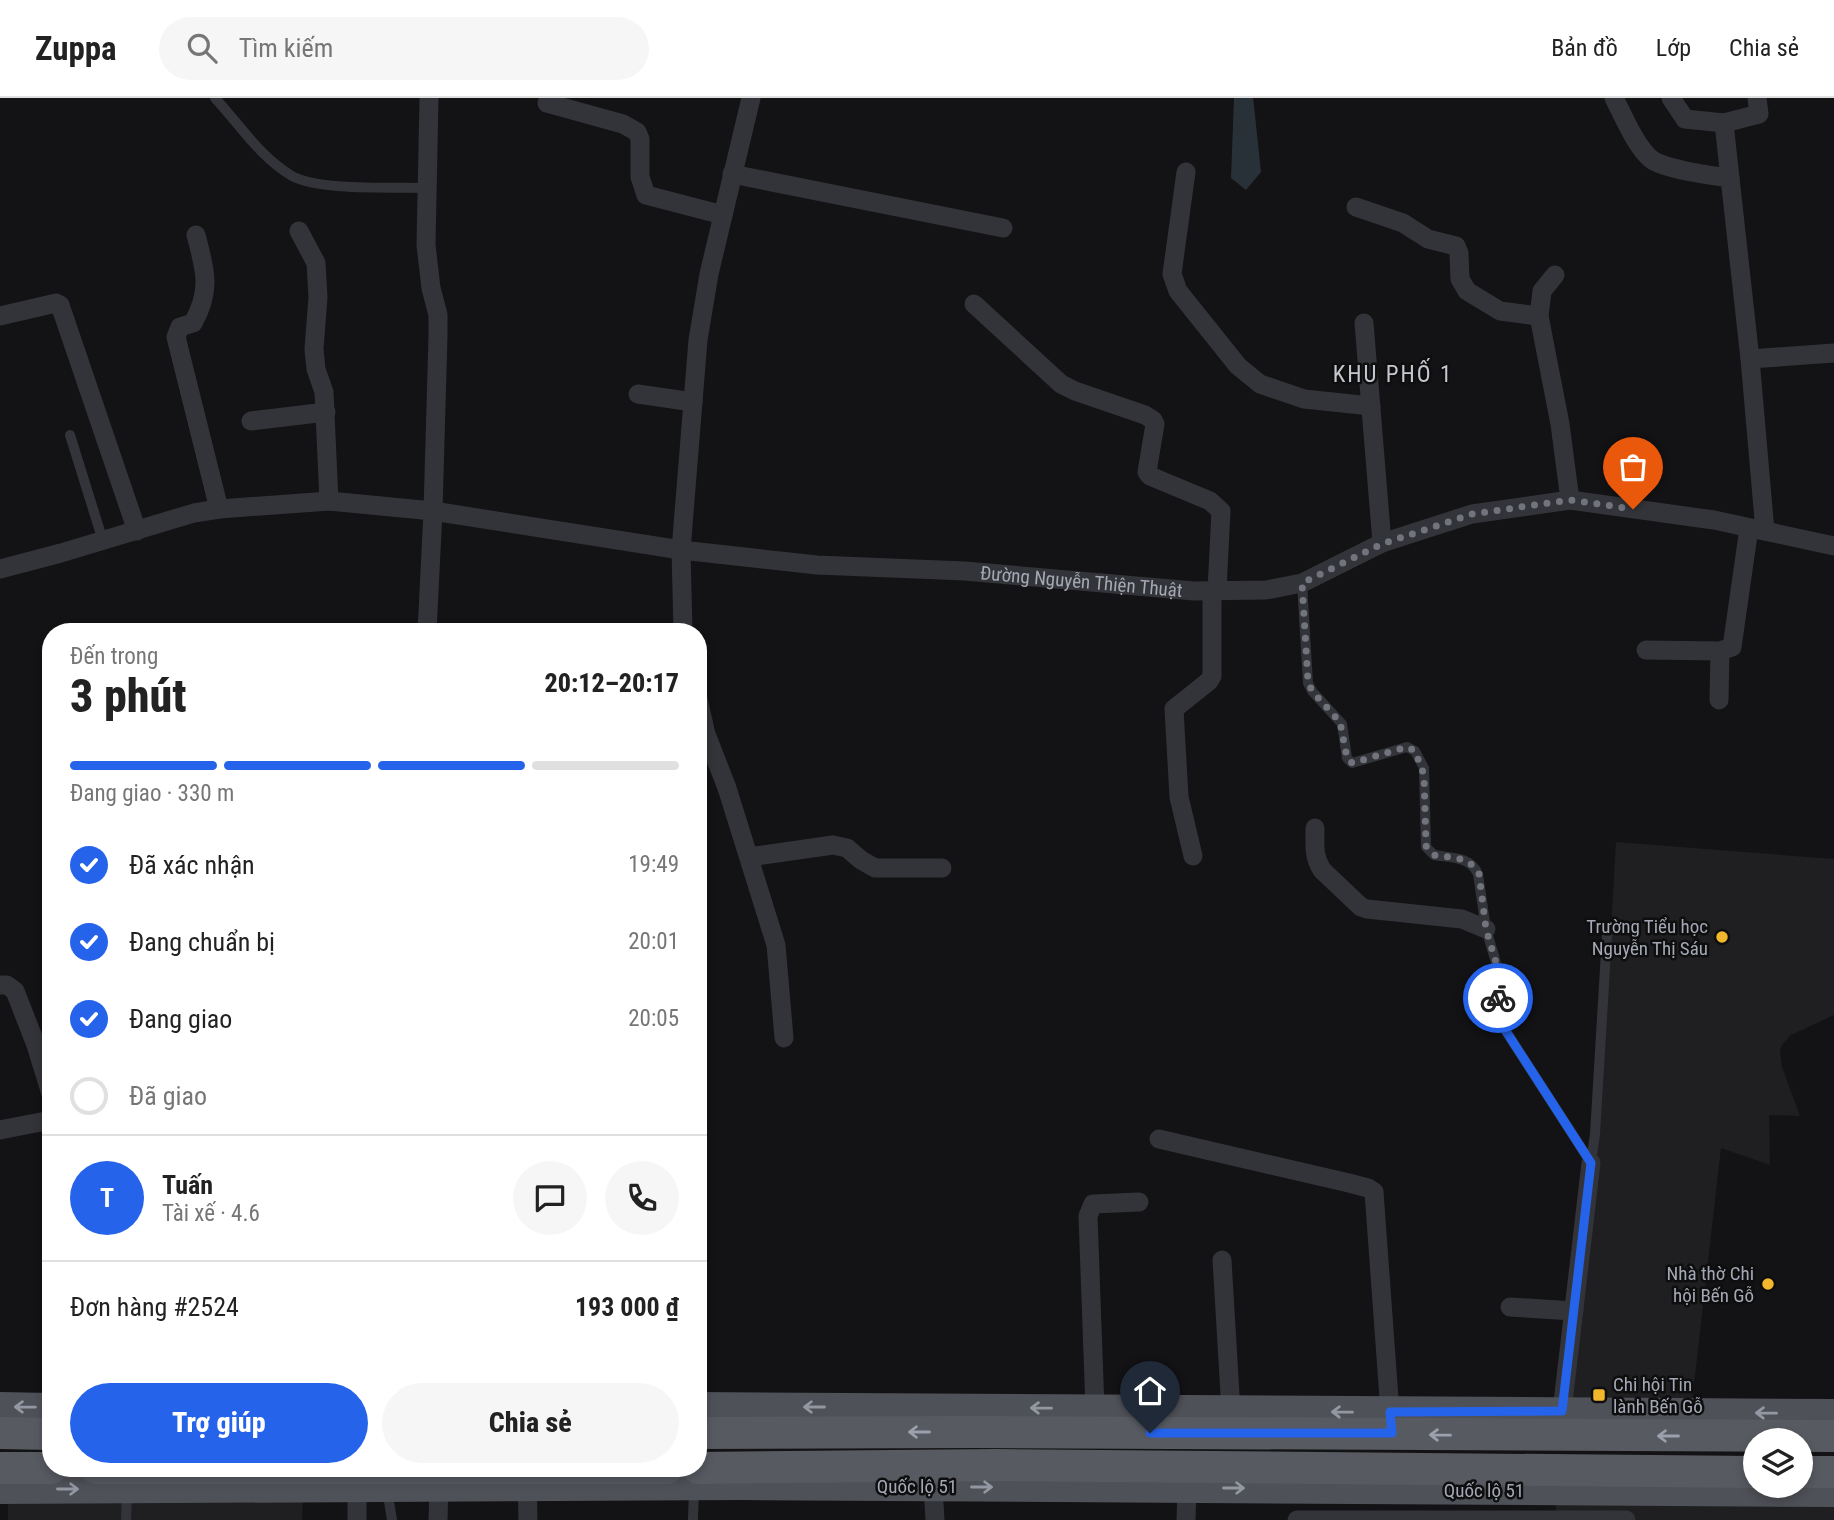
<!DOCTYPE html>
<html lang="vi">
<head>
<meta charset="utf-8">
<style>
  :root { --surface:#fff; --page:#f6f6f6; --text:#222; --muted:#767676; --line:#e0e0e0; --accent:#2563eb }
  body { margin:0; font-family:"Roboto Condensed",sans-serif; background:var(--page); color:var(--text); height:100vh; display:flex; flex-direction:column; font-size:26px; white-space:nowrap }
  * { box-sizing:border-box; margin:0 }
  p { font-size:23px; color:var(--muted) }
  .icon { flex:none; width:38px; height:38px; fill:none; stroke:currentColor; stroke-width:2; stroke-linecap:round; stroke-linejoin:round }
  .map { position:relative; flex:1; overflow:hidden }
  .side { position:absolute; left:42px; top:525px; width:665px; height:854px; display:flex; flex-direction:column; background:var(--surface); border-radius:28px; box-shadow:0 4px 10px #0003 }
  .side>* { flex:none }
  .fabs { position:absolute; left:1743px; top:1330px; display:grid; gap:14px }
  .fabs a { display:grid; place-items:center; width:70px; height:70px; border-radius:50%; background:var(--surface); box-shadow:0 4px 10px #0003; font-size:35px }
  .pin { position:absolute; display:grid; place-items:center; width:60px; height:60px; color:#fff; margin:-72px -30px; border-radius:50% 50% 50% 0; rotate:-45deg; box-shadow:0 0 7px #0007 }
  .pin .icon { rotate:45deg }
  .courier { position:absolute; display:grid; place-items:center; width:70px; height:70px; margin:-35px; border:5px solid #2563eb; border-radius:50%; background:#fff; color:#222; box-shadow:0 2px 9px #0007 }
  .head em { font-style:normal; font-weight:800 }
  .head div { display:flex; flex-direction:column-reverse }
  .head { display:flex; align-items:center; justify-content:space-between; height:119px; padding:0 28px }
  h1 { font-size:46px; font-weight:800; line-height:52px }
  .bar { display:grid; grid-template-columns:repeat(4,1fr); gap:10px 7px; align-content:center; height:84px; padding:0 28px }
  .bar i { height:9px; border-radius:5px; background:var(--line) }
  .bar .on { background:var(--accent) }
  .bar p { grid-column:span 4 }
  .line { display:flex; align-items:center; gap:18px; padding:0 28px; border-top:2px solid var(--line) }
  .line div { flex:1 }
  .round { display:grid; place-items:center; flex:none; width:74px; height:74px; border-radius:37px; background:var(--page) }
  ol { padding:0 28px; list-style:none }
  li { display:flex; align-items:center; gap:21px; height:77px }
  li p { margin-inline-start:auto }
  li .icon { padding:7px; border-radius:50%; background:var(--accent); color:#fff; stroke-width:4 }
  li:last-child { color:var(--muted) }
  li i { width:38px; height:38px; border:4px solid var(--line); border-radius:50% }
  .primary-button { display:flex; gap:14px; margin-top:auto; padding:14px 28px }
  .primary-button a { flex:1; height:80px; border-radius:42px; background:var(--accent); color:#fff; font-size:28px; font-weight:800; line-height:80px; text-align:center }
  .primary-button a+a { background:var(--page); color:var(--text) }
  header { display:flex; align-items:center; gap:42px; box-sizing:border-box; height:98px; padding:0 35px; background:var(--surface); border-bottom:2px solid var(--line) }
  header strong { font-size:33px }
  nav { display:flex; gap:38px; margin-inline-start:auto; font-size:24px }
  .search { width:490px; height:63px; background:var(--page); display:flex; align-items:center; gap:18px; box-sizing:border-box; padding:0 24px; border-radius:38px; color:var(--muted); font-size:26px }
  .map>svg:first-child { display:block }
</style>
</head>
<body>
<header>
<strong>Zuppa</strong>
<div class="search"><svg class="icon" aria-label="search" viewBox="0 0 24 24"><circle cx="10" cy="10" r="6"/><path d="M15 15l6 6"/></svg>Tìm kiếm</div>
<nav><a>Bản đồ</a><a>Lớp</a><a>Chia sẻ</a></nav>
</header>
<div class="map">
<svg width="1834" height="1422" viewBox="0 0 1834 1422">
  <rect width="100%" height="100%" fill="#131214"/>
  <path fill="#1f1e21" d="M1616 744 1834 761V917L1791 937 1782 947 1780 952 1782 969 1800 1018 1769 1017 1770 1067 1721 1050 1692 1304 1568 1303 1600 1020Z
    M303 1399 302 1422H8V1401Z
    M1556 1402 1834 1405V1422H1556Z"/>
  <path fill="#293138" d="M1234 0H1253L1254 8 1261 74 1246 92 1231 80Z"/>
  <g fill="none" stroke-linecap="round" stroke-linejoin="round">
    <path stroke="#333439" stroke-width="10" d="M215 0C240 27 260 59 292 78 319 93 394 89 427 90
      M70 337 103 443
      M1302 485 1308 585 1312 593 1342 626 1347 660 1352 665 1407 649 1415 653 1424 670 1426 749 1434 757C1451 760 1470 758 1478 776L1486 831 1497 868 1499 919 1502 927 1591 1065
      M1591 1064 1595 1036 1607 837
      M387 1391 392 1422
      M126 1422 127 1395
      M693 1422 694 1391"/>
    <g stroke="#333439" stroke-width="19">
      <path d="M1614 0C1623 17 1636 49 1651 61 1663 71 1713 78 1730 80L1750 261 1765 433"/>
      <path d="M1671 0 1685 21 1724 25 1730 80"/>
      <path d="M547 5 623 26 637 34 640 41V79L646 97 723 117"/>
      <path d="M1724 25 1759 16 1757 0"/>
      <path d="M1186 74 1172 176 1178 193 1238 268 1260 286 1304 301 1371 308"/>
      <path d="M732 76 1003 130"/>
      <path d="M1356 109 1403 125 1428 141 1456 148 1459 155 1460 181 1467 193 1500 213 1539 218"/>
      <path d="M299 133 316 165 318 199 314 251 316 271 324 294 329 403"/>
      <path d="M196 137C205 172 212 191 193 225L180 229 176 239 219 411"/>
      <path d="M1555 177 1542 193 1539 218 1560 326 1570 402"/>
      <path d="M974 206 1061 286 1075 293 1145 317 1153 322 1155 326 1147 374 1150 378 1210 403 1221 413 1217 492"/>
      <path d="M0 218 56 205 60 207 137 433"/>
      <path d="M1364 225 1382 445"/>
      <path d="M1750 261 1834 255"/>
      <path d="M638 296 693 304"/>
      <path d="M251 323 326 314"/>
      <path d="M0 471 61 455 194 415 219 411 329 403 433 413 438 238V217L431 190 426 147 429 0"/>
      <path id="s1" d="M427 534 433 413 681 452 817 467 965 473 1194 493 1266 492 1302 485 1382 445 1472 416 1570 402 1714 422 1834 448"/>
      <path d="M683 534 681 452 698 242 709 176 751 0"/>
      <path d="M1646 552 1720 553 1732 549 1749 430"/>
      <path d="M698 601 706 636 727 690 776 847 784 940"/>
      <path d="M1719 602 1720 553"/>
      <path d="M1315 730C1315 746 1313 758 1322 772L1361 809 1367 811 1462 821 1486 831"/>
      <path d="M1193 758 1179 699 1174 611 1209 583 1212 578V493"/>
      <path d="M749 759 833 747 847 750 861 762 875 770H942"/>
      <path d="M0 887H7L15 893 36 947 51 996"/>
      <path d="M0 1032 51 1022"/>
      <path d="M1159 1041 1349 1085 1368 1090 1374 1094 1390 1314"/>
      <path d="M1222 1162 1231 1313"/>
      <path d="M1510 1209 1574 1213"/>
      <path d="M1095 1311 1088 1118 1093 1106 1139 1104"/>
      <path d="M1562 1313 1591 1065"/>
      <path d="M527 1378 528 1422"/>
      <path d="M933 1388 935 1422"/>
      <path d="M357 1389V1422"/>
      <path d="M438 1422 439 1388"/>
      <path d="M1186 1422 1187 1390"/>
      <path d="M1297 1422H1626"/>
    </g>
    <path stroke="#4f5158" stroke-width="30" d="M0 1309 51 1310
      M698 1309 1834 1316
      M0 1391 741 1387 1834 1394"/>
    <path stroke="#575a61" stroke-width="32" d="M0 1335 51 1336
      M698 1335 975 1334 1834 1338
      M0 1370H51
      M96 1370H667
      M698 1370 996 1367 1755 1374
      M1801 1374H1834"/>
  </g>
  <defs><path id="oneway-shaft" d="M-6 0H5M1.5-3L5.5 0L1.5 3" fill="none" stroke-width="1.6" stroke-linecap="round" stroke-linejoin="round" transform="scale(1.75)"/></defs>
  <g stroke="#9397a2">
    <use href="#oneway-shaft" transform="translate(25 1309) rotate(-179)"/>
    <use href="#oneway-shaft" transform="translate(814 1309) rotate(-180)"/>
    <use href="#oneway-shaft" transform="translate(1041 1310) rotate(-179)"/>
    <use href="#oneway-shaft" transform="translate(1342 1314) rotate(-179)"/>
    <use href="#oneway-shaft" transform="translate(1766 1315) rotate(-179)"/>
    <use href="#oneway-shaft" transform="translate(982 1389)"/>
    <use href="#oneway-shaft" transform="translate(1234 1390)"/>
    <use href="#oneway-shaft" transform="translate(68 1391)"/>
  </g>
  <g stroke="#9ca0ad">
    <use href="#oneway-shaft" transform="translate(919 1334) rotate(180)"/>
    <use href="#oneway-shaft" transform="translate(1440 1337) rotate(-179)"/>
    <use href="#oneway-shaft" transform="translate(1668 1338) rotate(-180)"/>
  </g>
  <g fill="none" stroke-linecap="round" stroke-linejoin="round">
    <path stroke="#71747d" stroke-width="7" stroke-dasharray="0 12.6" d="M1498 900 1497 868 1486 831 1479 776C1470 758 1451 760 1434 757L1426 748 1424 677 1415 653 1407 649 1352 665 1347 660 1340 624 1312 593 1308 584 1302 485 1382 446 1472 416 1570 402 1633 411"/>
    <path stroke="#2563eb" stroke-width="9" d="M1150 1335H1392L1390 1314 1562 1313 1591 1065 1502 927 1499 919 1498 900"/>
  </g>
  <g fill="#f2b72d" stroke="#0e0e0f" stroke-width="2.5">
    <circle cx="1722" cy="839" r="7"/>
    <circle cx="1768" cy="1186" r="7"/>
    <rect x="1592" y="1290" width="14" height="14" rx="3.5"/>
  </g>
  <g text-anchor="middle" stroke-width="5" stroke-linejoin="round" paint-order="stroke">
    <g font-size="19" fill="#a4a8b5" stroke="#0e0e0f">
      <text dy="7" stroke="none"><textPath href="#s1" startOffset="774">Đường Nguyễn Thiện Thuật</textPath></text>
      <text x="917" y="1395">Quốc lộ 51</text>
      <text x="1484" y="1399">Quốc lộ 51</text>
    </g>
    <g font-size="19" fill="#a4a8b5" stroke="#0e0e0f" text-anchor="end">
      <text x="1708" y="835">Trường Tiểu học<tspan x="1708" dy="22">Nguyễn Thị Sáu</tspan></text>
      <text x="1754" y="1182">Nhà thờ Chi<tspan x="1754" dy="22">hội Bến Gỗ</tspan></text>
      <text x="1613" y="1293" text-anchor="start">Chi hội Tin<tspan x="1613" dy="22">lành Bến Gỗ</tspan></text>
    </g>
    <g font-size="23" letter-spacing="2" fill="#c5c8d1" stroke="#0e0e0f">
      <text x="1393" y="284">KHU PHỐ 1</text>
    </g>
  </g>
</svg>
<div class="fabs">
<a><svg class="icon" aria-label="layers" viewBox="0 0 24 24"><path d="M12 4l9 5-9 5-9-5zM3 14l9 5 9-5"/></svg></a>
</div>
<div class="pin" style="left:1633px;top:411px;background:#ea580c"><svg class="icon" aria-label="bag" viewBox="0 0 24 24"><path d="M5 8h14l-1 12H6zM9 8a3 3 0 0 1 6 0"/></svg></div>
<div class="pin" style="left:1150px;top:1335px;background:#1f2937"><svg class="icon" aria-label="home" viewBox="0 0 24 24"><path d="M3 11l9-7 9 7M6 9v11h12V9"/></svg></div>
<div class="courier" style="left:1498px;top:900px"><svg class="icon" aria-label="bike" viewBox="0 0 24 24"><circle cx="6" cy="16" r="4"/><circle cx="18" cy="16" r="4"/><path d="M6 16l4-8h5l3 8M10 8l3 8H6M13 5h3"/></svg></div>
<section class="side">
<div class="head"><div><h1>3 phút</h1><p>Đến trong</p></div><em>20:12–20:17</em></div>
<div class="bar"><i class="on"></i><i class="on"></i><i class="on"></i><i></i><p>Đang giao · 330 m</p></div>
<ol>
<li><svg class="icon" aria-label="check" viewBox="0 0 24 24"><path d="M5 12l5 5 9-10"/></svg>Đã xác nhận<p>19:49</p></li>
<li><svg class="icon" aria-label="check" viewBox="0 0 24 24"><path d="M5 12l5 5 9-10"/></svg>Đang chuẩn bị<p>20:01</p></li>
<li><svg class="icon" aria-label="check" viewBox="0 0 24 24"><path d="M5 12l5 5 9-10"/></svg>Đang giao<p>20:05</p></li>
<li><i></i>Đã giao</li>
</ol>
<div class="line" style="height:126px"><b class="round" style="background:var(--accent);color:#fff">T</b><div><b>Tuấn</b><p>Tài xế · 4.6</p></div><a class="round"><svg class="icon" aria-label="chat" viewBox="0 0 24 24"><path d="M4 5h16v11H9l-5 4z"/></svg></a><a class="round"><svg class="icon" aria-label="phone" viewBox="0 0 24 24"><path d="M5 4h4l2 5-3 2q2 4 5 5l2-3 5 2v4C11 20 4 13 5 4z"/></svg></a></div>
<div class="line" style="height:91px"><div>Đơn hàng #2524</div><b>193 000 ₫</b></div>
<div class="primary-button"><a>Trợ giúp</a><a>Chia sẻ</a></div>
</section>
</div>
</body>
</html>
